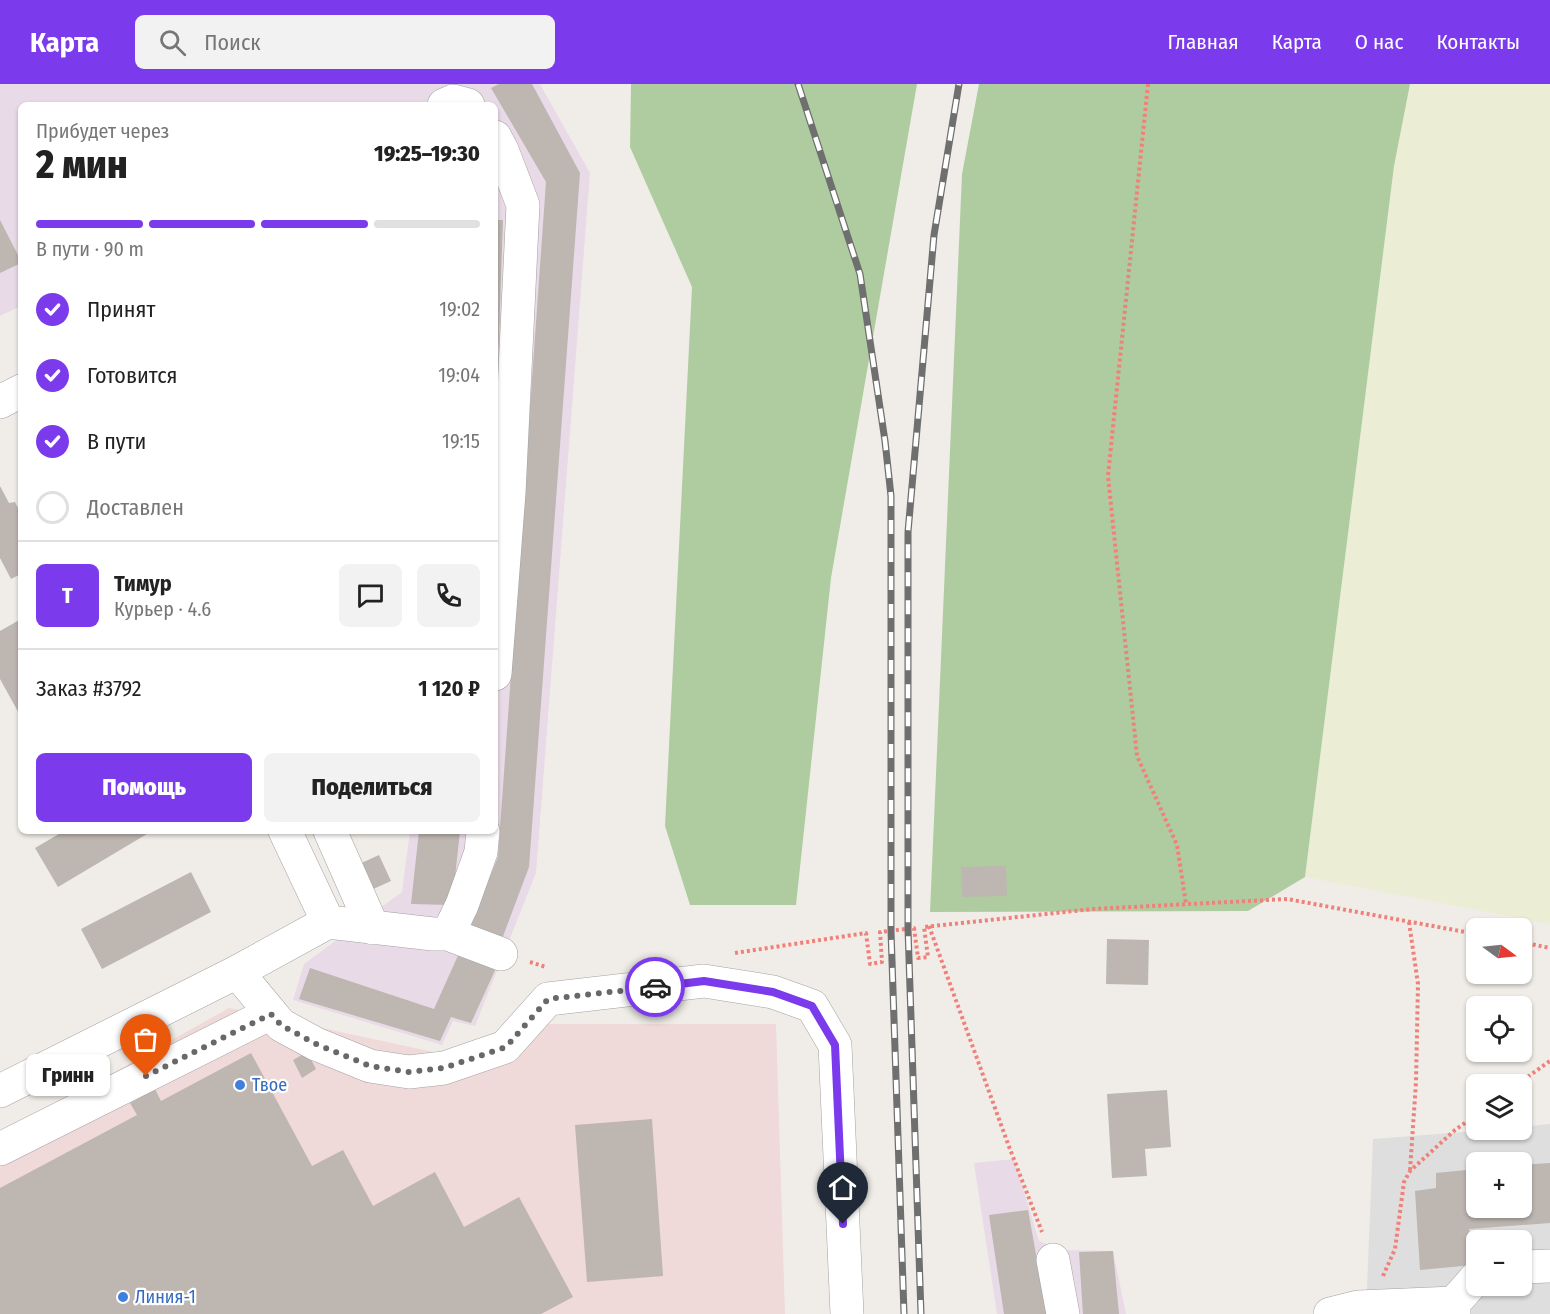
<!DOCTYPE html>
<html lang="ru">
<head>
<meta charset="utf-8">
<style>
  :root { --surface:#fff; --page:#f2f2f2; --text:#222; --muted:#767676; --line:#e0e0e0; --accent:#7c3aed }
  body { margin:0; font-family:"Fira Sans Condensed",sans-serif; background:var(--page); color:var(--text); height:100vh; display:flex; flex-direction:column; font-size:22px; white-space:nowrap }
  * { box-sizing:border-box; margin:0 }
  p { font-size:20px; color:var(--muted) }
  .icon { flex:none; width:33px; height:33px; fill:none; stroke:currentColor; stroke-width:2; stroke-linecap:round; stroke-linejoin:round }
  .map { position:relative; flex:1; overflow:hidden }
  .details { position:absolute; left:18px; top:18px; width:480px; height:732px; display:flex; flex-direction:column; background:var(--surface); border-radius:9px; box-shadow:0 2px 4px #0004 }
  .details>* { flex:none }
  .needle { width:39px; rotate:105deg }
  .buttons { position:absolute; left:1466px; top:834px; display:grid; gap:12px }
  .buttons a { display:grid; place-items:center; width:66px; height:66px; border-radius:9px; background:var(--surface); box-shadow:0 2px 4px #0004; font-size:30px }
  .pin { position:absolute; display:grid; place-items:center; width:51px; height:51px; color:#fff; margin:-62px -26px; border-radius:50% 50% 50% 0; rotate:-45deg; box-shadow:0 0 6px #0007 }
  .pin .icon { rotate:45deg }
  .courier { position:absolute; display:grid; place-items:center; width:60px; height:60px; margin:-30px; border:4px solid #7c3aed; border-radius:50%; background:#fff; color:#222; box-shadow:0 2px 8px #0007 }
  .bubble { position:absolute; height:42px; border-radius:9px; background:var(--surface); box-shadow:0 2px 4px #0004; font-size:20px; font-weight:800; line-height:42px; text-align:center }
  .head em { font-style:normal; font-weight:800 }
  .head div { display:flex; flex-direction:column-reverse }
  .head { display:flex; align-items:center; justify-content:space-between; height:102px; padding:0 18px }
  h1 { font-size:39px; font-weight:800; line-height:45px }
  .bar { display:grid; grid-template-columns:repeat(4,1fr); gap:9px 6px; align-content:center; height:72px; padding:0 18px }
  .bar i { height:8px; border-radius:4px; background:var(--line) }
  .bar .selected { background:var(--accent) }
  .bar p { grid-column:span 4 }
  .line { display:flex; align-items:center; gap:15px; padding:0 18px; border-top:2px solid var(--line) }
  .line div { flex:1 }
  .round { display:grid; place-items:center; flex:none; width:63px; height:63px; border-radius:9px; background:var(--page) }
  ol { padding:0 18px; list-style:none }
  li { display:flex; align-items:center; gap:18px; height:66px }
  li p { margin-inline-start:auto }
  li .icon { padding:6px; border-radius:50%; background:var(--accent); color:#fff; stroke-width:4 }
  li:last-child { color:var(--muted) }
  li i { width:33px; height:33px; border:3px solid var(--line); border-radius:50% }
  .action { display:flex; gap:12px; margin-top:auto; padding:12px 18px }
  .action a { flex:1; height:69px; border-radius:9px; background:var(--accent); color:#fff; font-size:24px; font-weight:800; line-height:69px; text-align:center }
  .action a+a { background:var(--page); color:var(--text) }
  header { display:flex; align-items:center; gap:36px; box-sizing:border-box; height:84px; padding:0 30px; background:var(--accent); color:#fff }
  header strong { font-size:28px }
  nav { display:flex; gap:33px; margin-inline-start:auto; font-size:21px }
  .search { width:420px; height:54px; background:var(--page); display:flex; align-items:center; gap:15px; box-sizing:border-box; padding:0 21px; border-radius:9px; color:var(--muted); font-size:22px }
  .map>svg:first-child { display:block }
</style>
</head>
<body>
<header>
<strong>Карта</strong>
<div class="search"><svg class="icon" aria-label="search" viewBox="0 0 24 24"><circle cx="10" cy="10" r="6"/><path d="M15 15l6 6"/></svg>Поиск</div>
<nav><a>Главная</a><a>Карта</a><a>О нас</a><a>Контакты</a></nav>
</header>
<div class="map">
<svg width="1550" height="1230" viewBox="0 0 1550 1230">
  <rect width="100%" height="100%" fill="#f0ede8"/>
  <path fill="#dedede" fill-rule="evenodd" d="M1550 1040V1230H1366L1373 1055 1490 1046H1521V1043ZM1476 1078H1521V1124H1476ZM1476 1156H1521V1202H1476Z"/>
  <path fill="#efd9d9" d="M229 924 438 969 531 940H776L785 1230H0V1052Z"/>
  <path fill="#e9dae7" d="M0 0H540L590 89 536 789 475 942 453 937 442 961 293 916 304 880 402 808 410 747H495V21H21V222L0 232Z
    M1014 1075 1039 1157 1063 1166 1113 1167 1126 1230H997L974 1079Z"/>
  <path fill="#ecedd5" d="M1410 0H1550V840L1305 793 1394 82Z"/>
  <path fill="#afcca0" d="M631 0H917L831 494 796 821H690L665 742 692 203 630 63Z
    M979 0H1410L1394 82 1305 793 1248 827 930 828 962 90Z"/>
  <path fill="#bdb6b1" d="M499 0H532L580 89 529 783 502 855 469 844 498 773 546 98 491 4Z
    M0 136 21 177V179L0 189Z
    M495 136H503L497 311H495Z
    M0 402 9 419 15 418 21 430V490L11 495 0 474Z
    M21 535V633L0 595V547Z
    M64 747H152L58 803 35 764Z
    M419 747H460L452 821 411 820Z
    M379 771 391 797 369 807 357 781Z
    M1006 782 1007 812 962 813 961 783Z
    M191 788 211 828 102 885 81 845Z
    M1107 855 1149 856 1148 901 1106 900Z
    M460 867 497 882 471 939 451 933 440 957 299 915 310 884 434 925Z
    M307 968 316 985 302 994 293 976Z
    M251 969 312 1082 343 1066 373 1122 435 1088 464 1143 519 1113 573 1213 541 1230H0V1104L137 1031 130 1019 155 1005 161 1017Z
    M1167 1006 1171 1063 1145 1065 1147 1092 1112 1094 1107 1010Z
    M652 1035 663 1192 587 1198 575 1041Z
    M1550 1079V1139L1469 1145 1473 1181 1420 1186 1415 1107 1436 1104V1089L1476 1085V1124H1521V1081Z
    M1028 1126 1039 1187 1050 1230H1004L989 1131Z
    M1113 1167 1119 1230H1083L1079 1168Z"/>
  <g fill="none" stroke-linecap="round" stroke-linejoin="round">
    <defs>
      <path id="minor" d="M444 21 453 17 468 21
        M495 53 502 66 523 121 509 409 495 590
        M0 318 21 307
        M330 747 373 844
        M328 838 433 850H448L501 870
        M448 850 462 821 481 768 483 747
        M237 888 281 941 316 960 370 982 409 988 444 984 505 963 548 915 704 897 773 908 812 922 835 961 847 1230
        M0 1007 237 888 328 838 285 747
        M0 1065 271 929
        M1053 1176 1063 1230
        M1521 1183 1550 1182
        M1330 1230 1358 1223 1454 1219
        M1454 1230V1219L1476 1194"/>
    </defs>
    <use href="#minor" stroke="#a2a2a2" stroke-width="34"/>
    <path stroke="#ef817a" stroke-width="4" stroke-dasharray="3 3" stroke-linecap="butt" d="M1148 0 1108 392 1137 672 1177 761 1186 820
      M1409 838 1418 900 1416 998 1410 1087
      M929 842 1008 1060 1042 1148
      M1521 858 1550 864
      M735 869 866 849 870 880 882 878 880 848 914 844 918 874 928 873 924 843 1093 825 1287 815 1476 850
      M530 878 546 883
      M1518 1000 1550 977
      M1383 1192 1395 1165 1404 1098 1410 1087 1455 1046 1476 1031"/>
    <use href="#minor" stroke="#fff" stroke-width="33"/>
    <defs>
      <path id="rail" d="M798 0 860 190 885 357 891 412V847L904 1230
        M921 1230 908 845V448L934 151 959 0"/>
    </defs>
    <use href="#rail" stroke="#6f6f6f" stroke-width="7"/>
    <use href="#rail" stroke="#fff" stroke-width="4.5" stroke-dasharray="14" stroke-linecap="butt"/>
  </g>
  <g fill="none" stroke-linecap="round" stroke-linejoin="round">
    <path stroke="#696867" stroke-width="6" stroke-dasharray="0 10.8" d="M146 992 271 930 281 941 316 960 370 982 409 988 444 984 506 963 548 915 655 903"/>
    <path stroke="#7c3aed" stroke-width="8" d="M655 903 704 897 773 908 812 922 835 961 843 1140"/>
  </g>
  <g fill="#3f7fe0" stroke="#fff" stroke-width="2">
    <circle cx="240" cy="1001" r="6"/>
    <circle cx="123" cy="1213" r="6"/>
  </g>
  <g text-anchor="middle" stroke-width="4.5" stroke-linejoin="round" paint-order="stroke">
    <g font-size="18" fill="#366cbe" stroke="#fff" text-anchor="start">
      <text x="252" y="1007">Твое</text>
      <text x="135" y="1219">Линия-1</text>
    </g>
  </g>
</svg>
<div class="buttons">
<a><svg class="needle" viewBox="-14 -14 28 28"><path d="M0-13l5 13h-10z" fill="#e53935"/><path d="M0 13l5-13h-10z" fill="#767676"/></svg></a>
<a><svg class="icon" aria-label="locate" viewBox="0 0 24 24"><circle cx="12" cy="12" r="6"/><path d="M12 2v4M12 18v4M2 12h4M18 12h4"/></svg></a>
<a><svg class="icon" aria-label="layers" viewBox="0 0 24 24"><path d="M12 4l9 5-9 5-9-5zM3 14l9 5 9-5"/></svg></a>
<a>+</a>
<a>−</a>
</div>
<div class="pin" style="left:146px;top:992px;background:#ea580c"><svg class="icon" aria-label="bag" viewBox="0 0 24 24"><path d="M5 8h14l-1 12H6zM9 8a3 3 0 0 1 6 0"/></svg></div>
<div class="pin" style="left:843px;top:1140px;background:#1f2937"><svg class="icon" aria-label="home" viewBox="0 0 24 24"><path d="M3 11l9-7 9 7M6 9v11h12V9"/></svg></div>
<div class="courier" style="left:655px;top:903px"><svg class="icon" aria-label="car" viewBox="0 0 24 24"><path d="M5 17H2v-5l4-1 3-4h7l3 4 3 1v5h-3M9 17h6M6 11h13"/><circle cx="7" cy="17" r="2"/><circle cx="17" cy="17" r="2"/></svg></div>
<div class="bubble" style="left:26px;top:970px;width:84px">Гринн</div>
<section class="details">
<div class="head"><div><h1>2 мин</h1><p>Прибудет через</p></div><em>19:25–19:30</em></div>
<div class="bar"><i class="selected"></i><i class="selected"></i><i class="selected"></i><i></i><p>В пути · 90 m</p></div>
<ol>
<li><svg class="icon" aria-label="check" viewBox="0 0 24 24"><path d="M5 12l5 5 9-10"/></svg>Принят<p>19:02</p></li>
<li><svg class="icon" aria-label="check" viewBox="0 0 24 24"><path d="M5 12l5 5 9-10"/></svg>Готовится<p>19:04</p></li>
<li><svg class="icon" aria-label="check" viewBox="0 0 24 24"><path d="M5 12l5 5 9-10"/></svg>В пути<p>19:15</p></li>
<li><i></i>Доставлен</li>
</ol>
<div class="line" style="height:108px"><b class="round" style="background:var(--accent);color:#fff">Т</b><div><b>Тимур</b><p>Курьер · 4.6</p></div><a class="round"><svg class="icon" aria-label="chat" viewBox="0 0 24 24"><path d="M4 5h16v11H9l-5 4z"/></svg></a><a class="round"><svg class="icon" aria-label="phone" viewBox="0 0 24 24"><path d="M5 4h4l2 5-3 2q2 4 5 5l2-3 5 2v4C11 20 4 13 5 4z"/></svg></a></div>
<div class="line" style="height:78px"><div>Заказ #3792</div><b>1 120 ₽</b></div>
<div class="action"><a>Помощь</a><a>Поделиться</a></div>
</section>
</div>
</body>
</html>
